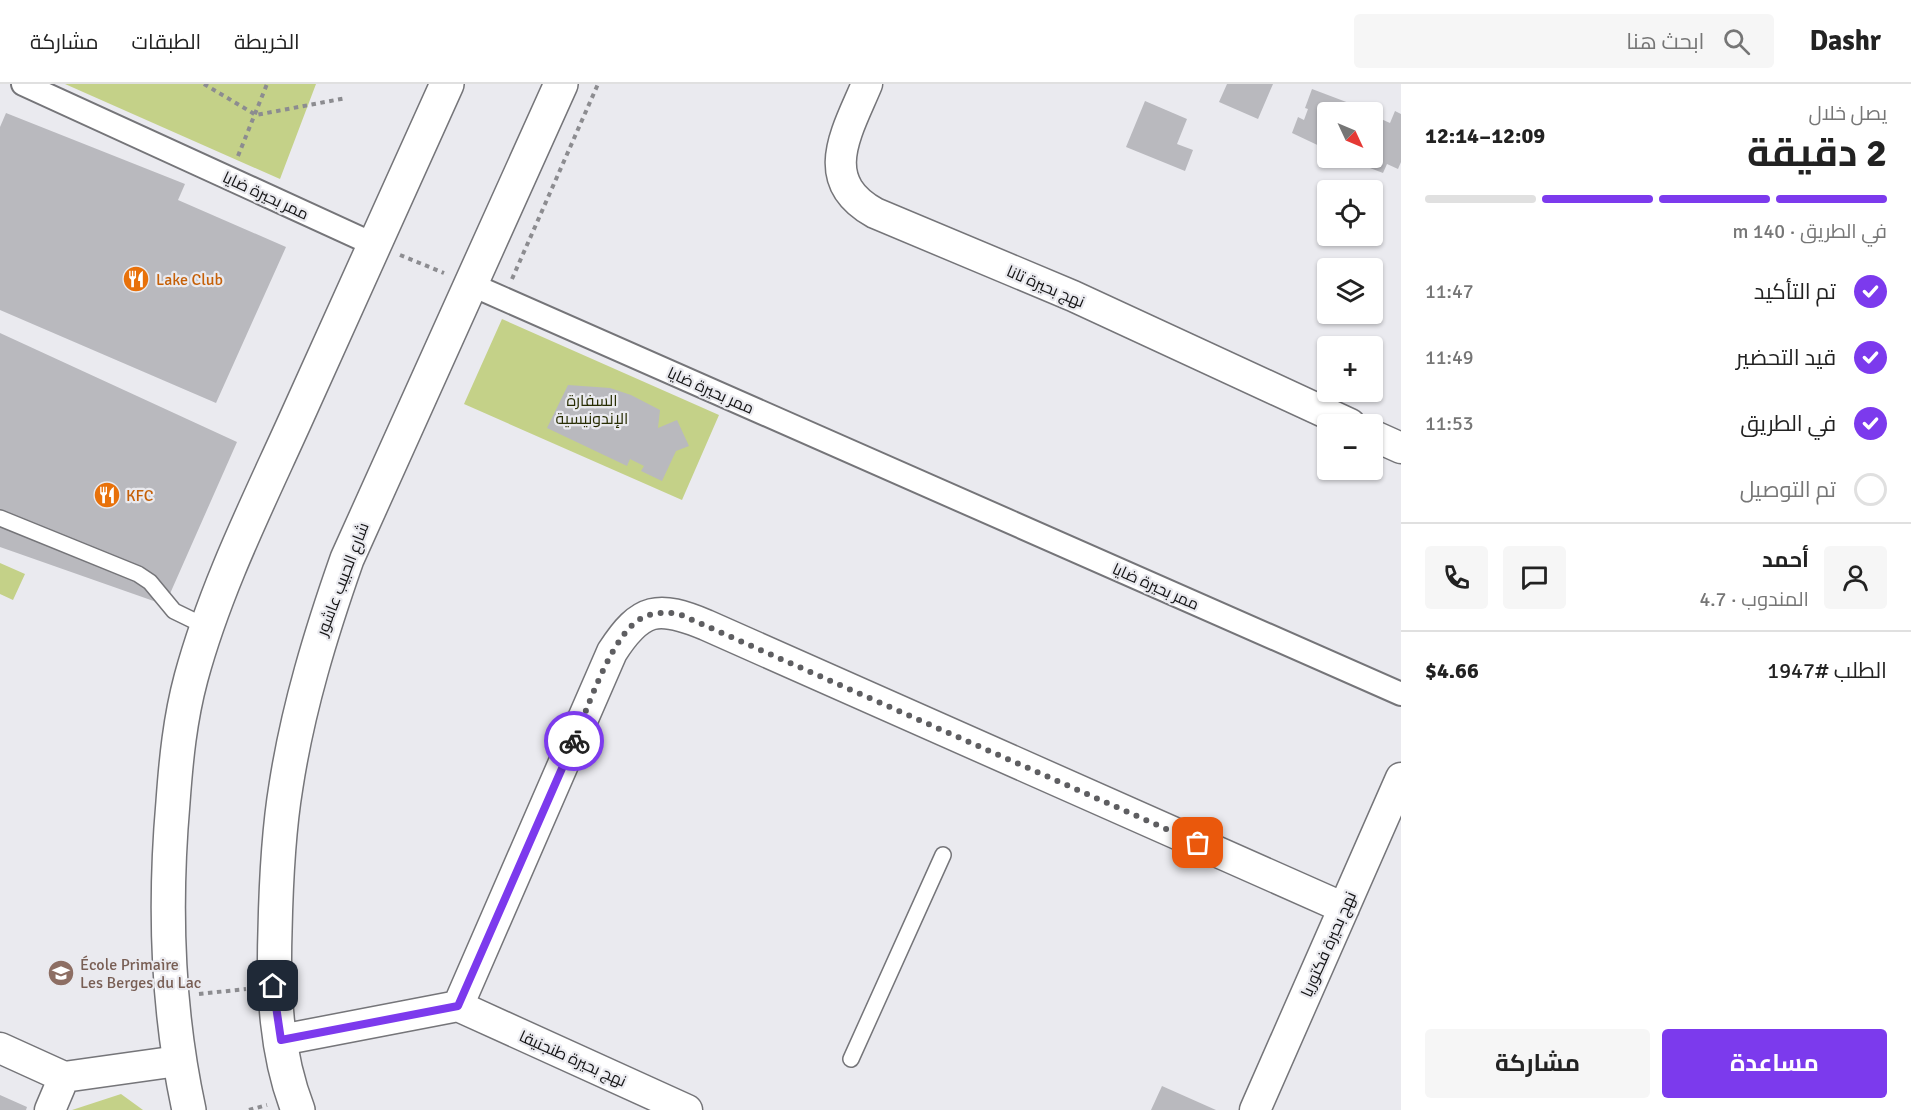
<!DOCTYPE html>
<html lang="ar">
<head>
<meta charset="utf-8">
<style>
  :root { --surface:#fff; --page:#f6f6f6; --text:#222; --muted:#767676; --line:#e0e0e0; --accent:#7c3aed }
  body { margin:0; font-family:Signika,Cairo,sans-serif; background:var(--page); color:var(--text); direction:rtl; height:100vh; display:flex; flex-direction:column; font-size:22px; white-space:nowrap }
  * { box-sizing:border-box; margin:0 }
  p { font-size:20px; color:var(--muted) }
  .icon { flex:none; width:33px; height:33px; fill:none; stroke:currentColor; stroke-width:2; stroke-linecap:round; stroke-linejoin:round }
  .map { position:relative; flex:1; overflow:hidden; direction:ltr }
  .drawer { display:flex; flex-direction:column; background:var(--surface); width:510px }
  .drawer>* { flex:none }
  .needle { width:39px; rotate:134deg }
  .tools { position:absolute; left:1317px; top:18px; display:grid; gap:12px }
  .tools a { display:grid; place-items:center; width:66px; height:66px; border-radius:6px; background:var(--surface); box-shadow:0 2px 4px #0004; font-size:30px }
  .pin { position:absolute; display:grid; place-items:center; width:51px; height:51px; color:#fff; margin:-26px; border-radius:12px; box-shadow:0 3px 9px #0006 }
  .courier { position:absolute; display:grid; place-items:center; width:60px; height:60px; margin:-30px; border:4px solid #7c3aed; border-radius:50%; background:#fff; color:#222; box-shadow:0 2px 8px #0007 }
  .overview em { font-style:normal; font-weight:700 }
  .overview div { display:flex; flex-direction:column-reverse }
  .overview { display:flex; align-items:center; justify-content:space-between; height:102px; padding:0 24px }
  h1 { font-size:39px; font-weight:700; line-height:45px }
  .bar { display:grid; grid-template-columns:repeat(4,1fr); gap:9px 6px; align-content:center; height:72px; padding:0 24px }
  .bar i { height:8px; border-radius:4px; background:var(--line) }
  .bar .selected { background:var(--accent) }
  .bar p { grid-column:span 4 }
  .line { display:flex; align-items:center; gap:15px; padding:0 24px; border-top:2px solid var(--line) }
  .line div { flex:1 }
  .round { display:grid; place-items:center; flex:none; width:63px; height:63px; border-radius:6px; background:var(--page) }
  ol { padding:0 24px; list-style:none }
  li { display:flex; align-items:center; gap:18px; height:66px }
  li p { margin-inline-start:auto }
  li .icon { padding:6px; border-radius:50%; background:var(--accent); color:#fff; stroke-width:4 }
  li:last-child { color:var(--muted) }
  li i { width:33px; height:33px; border:3px solid var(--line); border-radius:50% }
  .button { display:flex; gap:12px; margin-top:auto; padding:12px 24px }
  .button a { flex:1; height:69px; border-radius:6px; background:var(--accent); color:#fff; font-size:24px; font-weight:700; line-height:69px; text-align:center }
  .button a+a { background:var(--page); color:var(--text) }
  header { display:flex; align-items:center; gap:36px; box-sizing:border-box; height:84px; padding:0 30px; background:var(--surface); border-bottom:2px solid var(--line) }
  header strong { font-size:28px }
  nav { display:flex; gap:33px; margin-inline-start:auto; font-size:21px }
  .search { width:420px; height:54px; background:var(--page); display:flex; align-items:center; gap:15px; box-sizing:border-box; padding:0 21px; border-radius:6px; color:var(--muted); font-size:22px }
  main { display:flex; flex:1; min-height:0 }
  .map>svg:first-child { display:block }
</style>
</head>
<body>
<header>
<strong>Dashr</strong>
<div class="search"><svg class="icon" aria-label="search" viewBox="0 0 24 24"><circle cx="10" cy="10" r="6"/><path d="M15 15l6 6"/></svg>ابحث هنا</div>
<nav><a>الخريطة</a><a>الطبقات</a><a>مشاركة</a></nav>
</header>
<main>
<section class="drawer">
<div class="overview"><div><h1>2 دقيقة</h1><p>يصل خلال</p></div><em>12:09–12:14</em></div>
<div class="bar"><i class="selected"></i><i class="selected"></i><i class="selected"></i><i></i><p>في الطريق · 140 m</p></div>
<ol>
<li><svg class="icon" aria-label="check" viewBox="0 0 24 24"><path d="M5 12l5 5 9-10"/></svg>تم التأكيد<p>11:47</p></li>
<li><svg class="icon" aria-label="check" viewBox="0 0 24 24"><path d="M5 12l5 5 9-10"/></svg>قيد التحضير<p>11:49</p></li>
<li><svg class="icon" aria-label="check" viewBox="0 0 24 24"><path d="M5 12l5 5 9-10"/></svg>في الطريق<p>11:53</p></li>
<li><i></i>تم التوصيل</li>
</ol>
<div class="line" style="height:108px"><a class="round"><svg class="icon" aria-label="person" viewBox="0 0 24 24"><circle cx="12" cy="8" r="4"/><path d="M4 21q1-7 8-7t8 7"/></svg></a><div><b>أحمد</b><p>المندوب · 4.7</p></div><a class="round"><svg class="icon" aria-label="chat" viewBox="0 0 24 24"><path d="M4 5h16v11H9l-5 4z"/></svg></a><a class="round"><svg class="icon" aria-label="phone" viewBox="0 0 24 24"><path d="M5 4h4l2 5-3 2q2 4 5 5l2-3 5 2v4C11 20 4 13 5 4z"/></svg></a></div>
<div class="line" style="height:78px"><div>الطلب #1947</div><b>$4.66</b></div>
<div class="button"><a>مساعدة</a><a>مشاركة</a></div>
</section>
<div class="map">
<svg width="1401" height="1026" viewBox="0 0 1401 1026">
  <rect width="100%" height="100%" fill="#eaeaef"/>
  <path fill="#c4d188" d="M65 0H316L280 95Z
    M502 235 719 331 682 416 464 320Z
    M0 479 25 490 13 516 0 510Z
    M121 1010 143 1026H72Z"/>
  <path fill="#b9b9be" d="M1227 0H1273L1258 35 1219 18Z
    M1312 5 1349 19 1345 28H1328V66L1292 49 1298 33 1304 36 1308 25 1305 24Z
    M1145 17 1187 35 1177 60 1193 66 1185 87 1126 63Z
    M1395 27 1401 30V78L1398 85 1387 80 1383 89 1357 79 1360 74H1372V54L1381 35 1390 39Z
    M6 29 185 100 178 116 286 163 216 319 0 226V43Z
    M0 249 237 358 165 521 0 463Z
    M568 301 610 304 631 311 660 326 658 344 677 336 689 362 676 367 662 397 641 387 644 382 630 375 627 382 547 344Z
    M1162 1002 1216 1026H1151Z
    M0 1011 27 1023 26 1026H0Z"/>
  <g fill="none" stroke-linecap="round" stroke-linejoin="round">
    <defs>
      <path id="service" d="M0 434 138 490 150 498 174 527 207 543
        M851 975 943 771"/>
      <path id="pedestrian" d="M23 0 375 161
        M470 200 1401 610"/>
      <path id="minor" d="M867 0C847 48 816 96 875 129L1073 212 1350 340
        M1372 351 1401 364
        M458 922 612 568C641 523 658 521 706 541L1344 824
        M458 922 687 1026
        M281 956 458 922
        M0 964 64 993 178 977
        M50 1026 64 993
        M1255 1026 1401 694"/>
      <path id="secondary" d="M189 1026C167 925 164 821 173 718 176 676 180 635 191 594 215 505 257 421 295 337 346 225 397 113 447 0
        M298 1026C276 970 273 906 275 847 276 799 278 750 286 702 298 624 321 549 347 475L561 0"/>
    </defs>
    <use href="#service" stroke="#757579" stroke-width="18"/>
    <use href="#pedestrian" stroke="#757579" stroke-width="26"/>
    <use href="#minor" stroke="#757579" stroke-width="33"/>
    <use href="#secondary" stroke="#757579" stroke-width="36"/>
    <path stroke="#8c8c90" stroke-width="4" stroke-dasharray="4.5 4.5" stroke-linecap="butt" d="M204 0 256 31 346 14
      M238 72 267 0
      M400 171 444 189
      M512 195 598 0
      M199 910 246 905
      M249 1026 267 1021"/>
    <use href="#service" stroke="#fff" stroke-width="15"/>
    <use href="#pedestrian" stroke="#fff" stroke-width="22"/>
    <use href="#minor" stroke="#fff" stroke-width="30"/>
    <use href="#secondary" stroke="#fff" stroke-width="33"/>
  </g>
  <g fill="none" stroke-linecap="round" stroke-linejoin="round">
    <path stroke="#5e5e61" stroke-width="6" stroke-dasharray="0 10.8" d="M574 657C587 626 612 549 642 534 654 528 665 528 679 530L1198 759"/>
    <path stroke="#7c3aed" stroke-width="8" d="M273 902 281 956 458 922 574 657"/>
  </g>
  <defs>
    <symbol id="restaurant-disc" viewBox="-11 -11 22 22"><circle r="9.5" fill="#e8710a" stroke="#eaeaef"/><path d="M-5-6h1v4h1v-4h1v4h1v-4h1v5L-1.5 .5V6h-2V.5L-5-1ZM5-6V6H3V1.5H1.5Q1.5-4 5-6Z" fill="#fff"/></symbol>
    <symbol id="school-disc" viewBox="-11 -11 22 22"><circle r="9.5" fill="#8d6e63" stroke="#eaeaef"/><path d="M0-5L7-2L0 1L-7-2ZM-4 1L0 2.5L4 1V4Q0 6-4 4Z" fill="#fff"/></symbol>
  </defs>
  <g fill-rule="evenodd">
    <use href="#restaurant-disc" x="121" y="180" width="30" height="30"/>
    <use href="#restaurant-disc" x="92" y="396" width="30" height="30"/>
    <use href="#school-disc" x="46" y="874" width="30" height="30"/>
  </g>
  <g text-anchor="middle" stroke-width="4.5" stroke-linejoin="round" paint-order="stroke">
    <g font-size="16" fill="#131314" stroke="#eaeaef">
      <text transform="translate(266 111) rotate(25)" y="6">ممر بحيرة ضايا</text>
      <text transform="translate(1046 202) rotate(23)" y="6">نهج بحيرة تانا</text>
      <text transform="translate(711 306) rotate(24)" y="6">ممر بحيرة ضايا</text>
      <text transform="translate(342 495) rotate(-69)" y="6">شارع الحبيب عاشور</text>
      <text transform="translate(1156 502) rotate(24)" y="6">ممر بحيرة ضايا</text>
      <text transform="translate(1328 860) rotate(-66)" y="6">نهج بحيرة فكتوريا</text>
      <text transform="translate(573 974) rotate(24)" y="6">نهج بحيرة طنجنيقا</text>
    </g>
    <g font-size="16" fill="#c56008" stroke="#eaeaef" text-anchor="start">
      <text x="156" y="201">Lake Club</text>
      <text x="126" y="417">KFC</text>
    </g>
    <g font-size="16" fill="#292e04" stroke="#eaeaef">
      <text x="592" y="322">السفارة<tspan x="592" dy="18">الإندونيسية</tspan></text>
    </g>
    <g font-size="16" fill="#785e54" stroke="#eaeaef" text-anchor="start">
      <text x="80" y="886">École Primaire<tspan x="80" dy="18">Les Berges du Lac</tspan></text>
    </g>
  </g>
</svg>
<div class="tools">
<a><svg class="needle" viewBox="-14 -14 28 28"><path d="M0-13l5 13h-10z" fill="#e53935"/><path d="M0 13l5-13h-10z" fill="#767676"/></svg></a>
<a><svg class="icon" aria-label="locate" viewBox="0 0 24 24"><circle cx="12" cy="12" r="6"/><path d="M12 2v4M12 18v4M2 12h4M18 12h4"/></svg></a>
<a><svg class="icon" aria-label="layers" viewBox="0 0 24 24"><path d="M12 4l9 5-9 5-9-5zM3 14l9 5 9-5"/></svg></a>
<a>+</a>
<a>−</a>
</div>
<div class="pin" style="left:1198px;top:759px;background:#ea580c"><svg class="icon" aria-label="bag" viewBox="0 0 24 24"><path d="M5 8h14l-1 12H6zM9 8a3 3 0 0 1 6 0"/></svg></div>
<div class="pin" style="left:273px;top:902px;background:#1f2937"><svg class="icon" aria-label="home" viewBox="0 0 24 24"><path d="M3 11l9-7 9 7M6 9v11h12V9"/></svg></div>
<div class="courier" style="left:574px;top:657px"><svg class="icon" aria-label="bike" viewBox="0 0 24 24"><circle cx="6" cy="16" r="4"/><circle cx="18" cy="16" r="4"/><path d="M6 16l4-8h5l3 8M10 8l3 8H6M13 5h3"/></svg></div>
</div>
</main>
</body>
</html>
